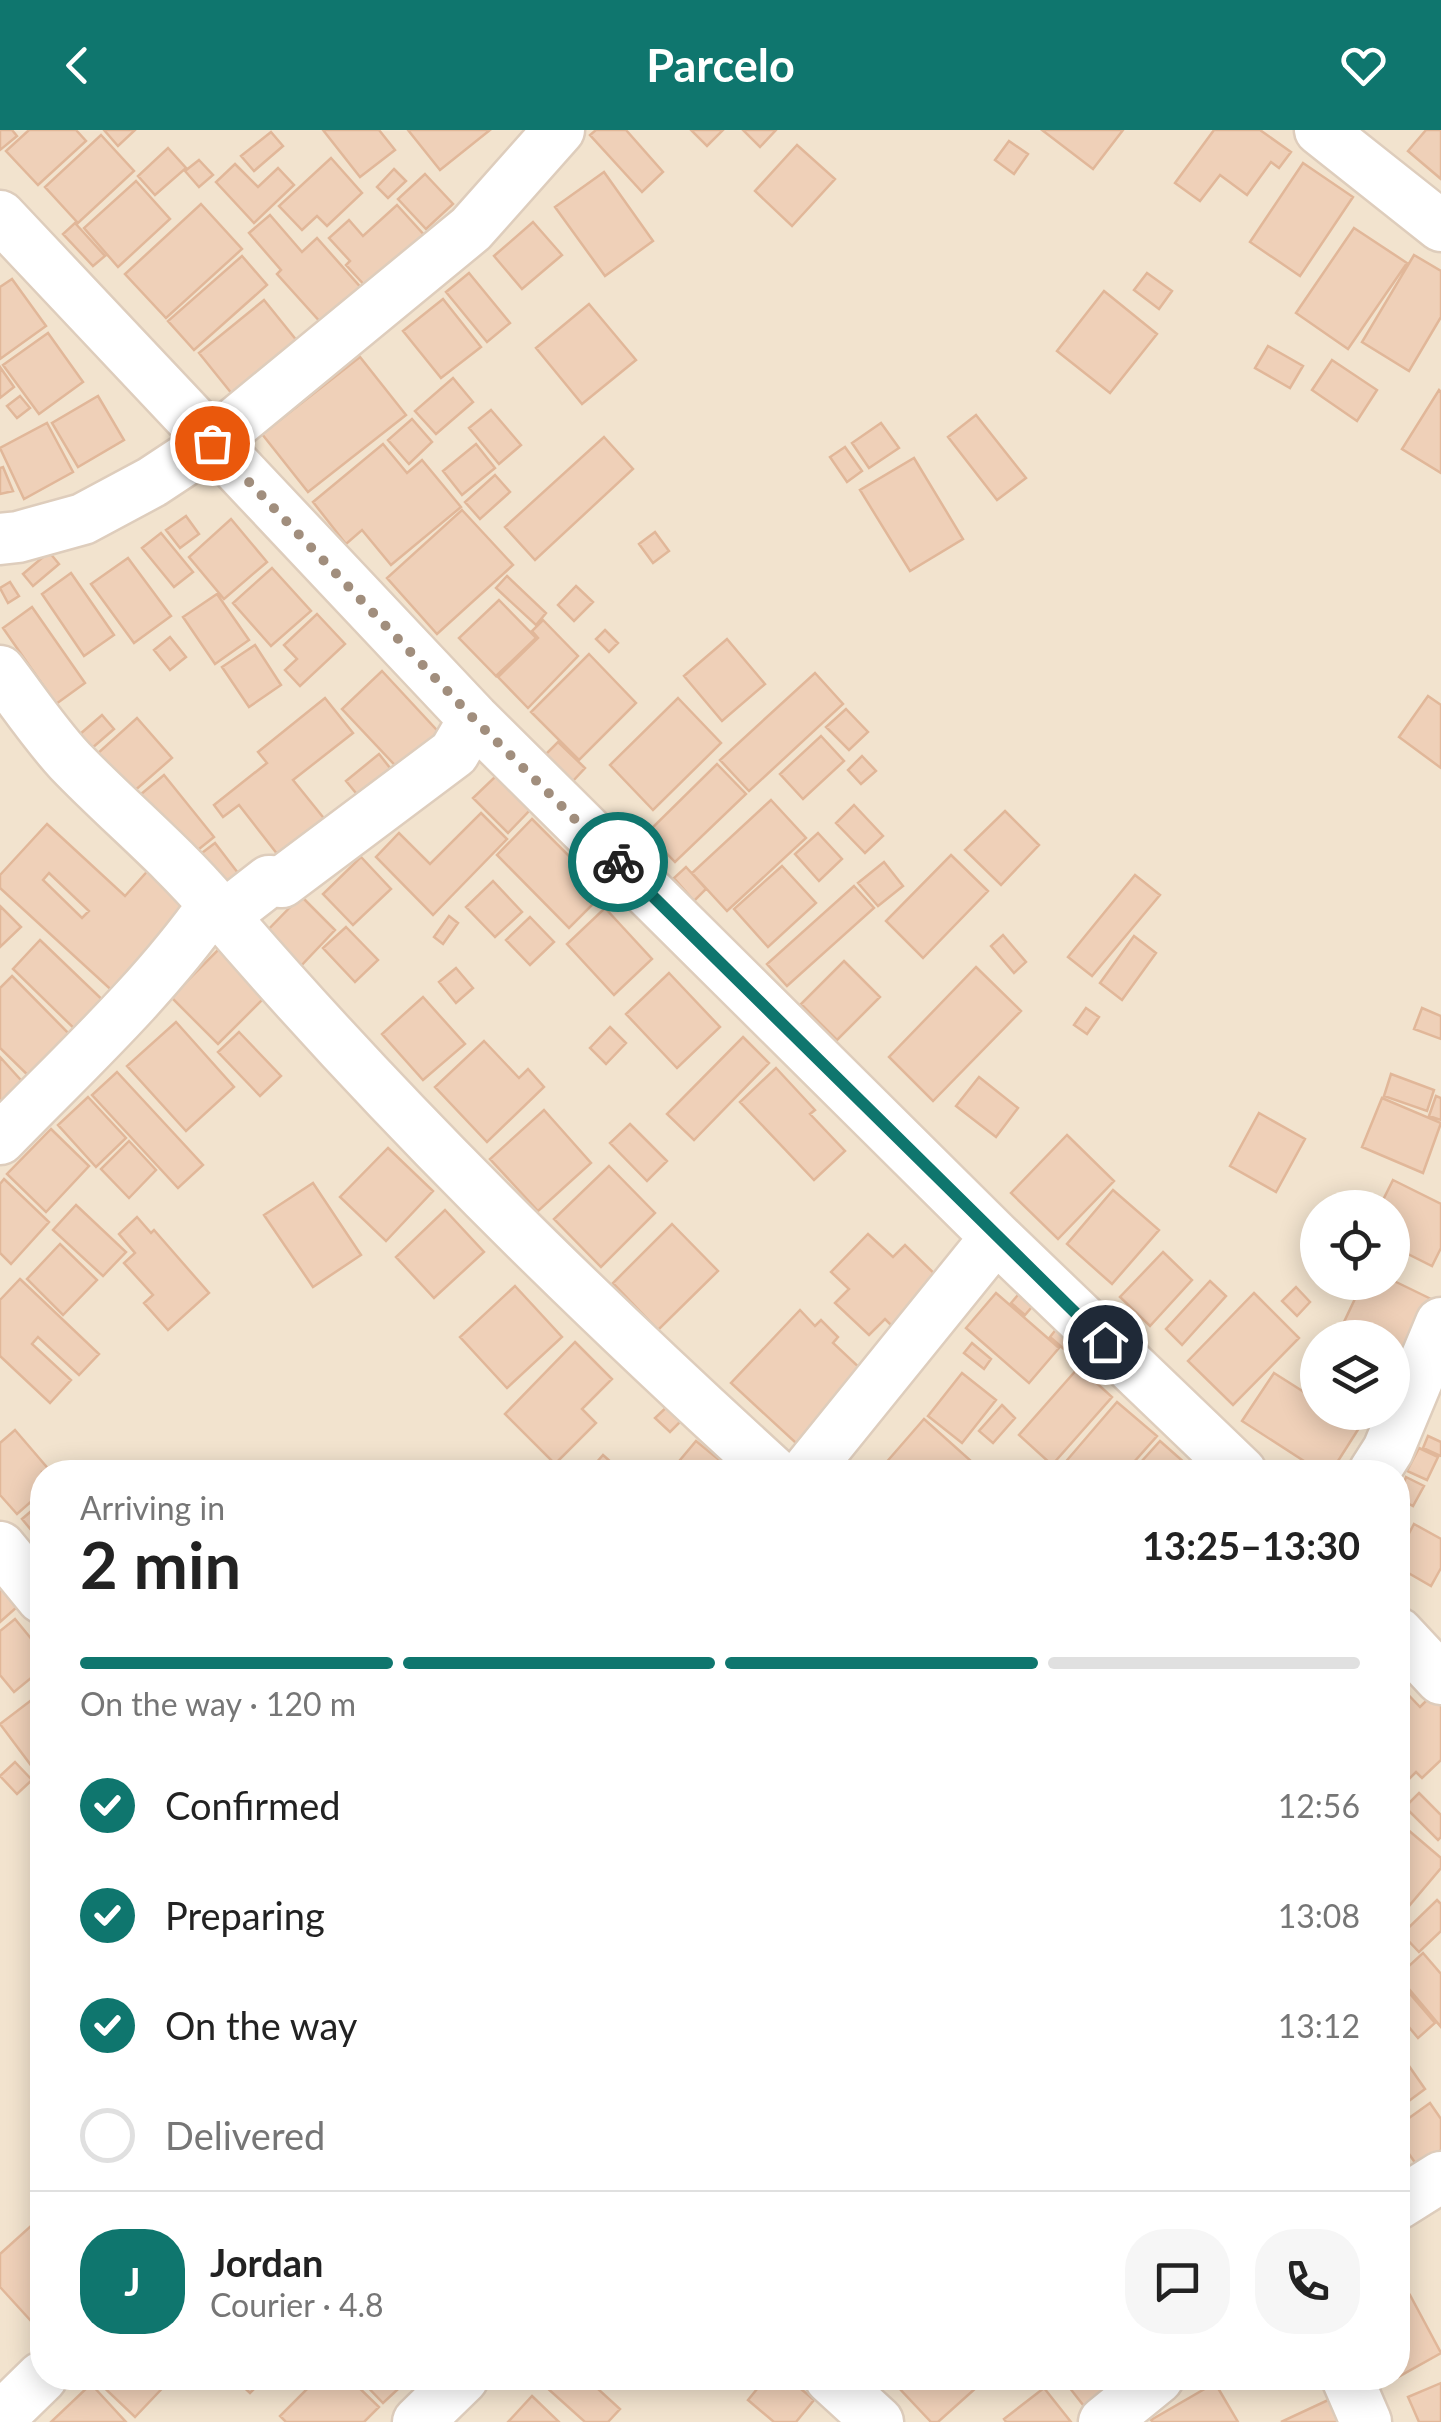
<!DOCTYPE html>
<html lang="en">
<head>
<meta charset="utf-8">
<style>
  :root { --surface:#fff; --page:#f6f6f6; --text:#222; --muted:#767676; --line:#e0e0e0; --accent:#0f766e }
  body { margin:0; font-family:Lato,sans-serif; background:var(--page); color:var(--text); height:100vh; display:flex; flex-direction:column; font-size:38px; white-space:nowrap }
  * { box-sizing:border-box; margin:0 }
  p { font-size:32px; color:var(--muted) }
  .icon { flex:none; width:55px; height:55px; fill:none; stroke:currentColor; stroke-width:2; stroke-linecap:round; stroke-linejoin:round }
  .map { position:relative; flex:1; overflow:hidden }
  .sheet { position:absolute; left:30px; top:1330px; width:1380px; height:930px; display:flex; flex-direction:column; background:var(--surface); border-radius:40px; box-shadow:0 5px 25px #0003 }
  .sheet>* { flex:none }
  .fabs { position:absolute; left:1300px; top:1060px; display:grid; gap:20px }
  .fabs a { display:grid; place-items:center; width:110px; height:110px; border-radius:50%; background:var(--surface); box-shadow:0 5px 25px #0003; font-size:50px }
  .pin { position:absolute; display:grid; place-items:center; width:85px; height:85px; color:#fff; margin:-42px; border:5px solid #fff; border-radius:50%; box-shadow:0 2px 10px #0007 }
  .courier { position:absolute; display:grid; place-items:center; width:100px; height:100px; margin:-50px; border:8px solid #0f766e; border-radius:50%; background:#fff; color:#222; box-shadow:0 2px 12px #0007 }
  .headline em { font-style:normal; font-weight:700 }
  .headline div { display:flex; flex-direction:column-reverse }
  .headline { display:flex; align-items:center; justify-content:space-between; height:170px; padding:0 50px }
  h1 { font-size:65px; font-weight:700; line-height:75px }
  .bar { display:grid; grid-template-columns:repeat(4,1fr); gap:15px 10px; align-content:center; height:120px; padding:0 50px }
  .bar i { height:12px; border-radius:8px; background:var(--line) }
  .bar .selected { background:var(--accent) }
  .bar p { grid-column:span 4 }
  .line { display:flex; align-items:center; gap:25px; padding:0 50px; border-top:2px solid var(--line) }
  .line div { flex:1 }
  .round { display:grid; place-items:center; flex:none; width:105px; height:105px; border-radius:40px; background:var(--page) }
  ol { padding:0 50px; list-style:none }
  li { display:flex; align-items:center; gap:30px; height:110px }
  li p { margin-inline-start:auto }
  li .icon { padding:10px; border-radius:50%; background:var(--accent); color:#fff; stroke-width:4 }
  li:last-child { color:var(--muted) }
  li i { width:55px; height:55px; border:5px solid var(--line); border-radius:50% }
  header { display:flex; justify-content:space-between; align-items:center; height:130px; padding:0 50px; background:var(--accent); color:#fff; font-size:45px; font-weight:700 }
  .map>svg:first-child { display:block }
</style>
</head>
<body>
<header><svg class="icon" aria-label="back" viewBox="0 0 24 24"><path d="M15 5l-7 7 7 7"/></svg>Parcelo<svg class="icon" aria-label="heart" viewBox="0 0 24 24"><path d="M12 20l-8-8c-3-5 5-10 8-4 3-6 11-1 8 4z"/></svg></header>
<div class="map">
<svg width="1441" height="2292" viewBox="0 0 1441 2292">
  <rect width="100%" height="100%" fill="#fbf1df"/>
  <path fill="#f2e3ce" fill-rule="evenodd" d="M0 0H1441V2292H0ZM1318 1078H1392V1152H1318ZM1318 1208H1392V1282H1318ZM42 1342H1398V2248H42Z"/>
  <path fill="#efd0b8" stroke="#e1b799" stroke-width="2.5" fill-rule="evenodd" d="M0 0H12L17 6 0 20Z
    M29 0H76L86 11 38 55 6 21Z
    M104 0H135L118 16Z
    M323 0H379L395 20 360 47Z
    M408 0H490L440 40Z
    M596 0H626L663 42 642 62 590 5Z
    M691 0H723L707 16Z
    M743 0H776L760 17Z
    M1042 0H1123L1093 39Z
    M1214 0H1260L1291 22 1279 38 1271 32 1247 65 1220 45 1200 71 1175 53Z
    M1426 0H1441V49L1408 21Z
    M271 2 283 16 254 41 241 26Z
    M101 5 134 41 78 93 45 57Z
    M1009 11 1028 24 1014 44 995 30Z
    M797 15 835 49 792 96 755 61Z
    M168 18 186 38 155 65 138 46Z
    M331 28 362 63 327 96 317 86 302 100 279 76Z
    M199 30 213 45 199 57 185 41Z
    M1303 33 1353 67 1300 146 1250 112Z
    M235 34 258 57 278 38 294 55 254 93 216 52Z
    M394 39 406 51 388 68 377 57Z
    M604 42 653 111 605 146 555 77Z
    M425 44 453 74 426 99 398 69Z
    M136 51 170 89 118 137 84 98Z
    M201 74 242 119 166 188 125 144Z
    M397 75 426 107 369 160 346 135 350 131 329 108 349 90 363 106Z
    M270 85 302 122 317 108 363 160 323 195 277 144 281 140 249 103Z
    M533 92 562 125 522 159 494 126Z
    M75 93 105 126 93 136 63 104Z
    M1354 98 1407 133 1348 219 1296 183Z
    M1414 125 1441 141V187L1409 241 1362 212Z
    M242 126 267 155 194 220 168 191Z
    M469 143 510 193 487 212 446 162Z
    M1147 143 1172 161 1159 179 1134 160Z
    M12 149 46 196 0 229V157Z
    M1104 161 1157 204 1110 263 1057 221Z
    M443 169 481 217 441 248 403 201Z
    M264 170 306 222 241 275 199 223Z
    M589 174 636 230 582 274 536 218Z
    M48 203 83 252 39 284 3 235Z
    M1268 216 1303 236 1290 258 1255 238Z
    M360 227 406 285 308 362 262 304Z
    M1332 230 1377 260 1357 291 1312 260Z
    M0 237 14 257 0 268Z
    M453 248 473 272 436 304 415 281Z
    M1439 260 1441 262V343L1402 319Z
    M20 266 30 278 17 288 7 276Z
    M98 266 124 310 78 337 52 293Z
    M491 280 521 315 499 334 469 298Z
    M976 285 1026 348 997 370 948 307Z
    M412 289 432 312 409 334 388 310Z
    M47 293 73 342 24 369 0 318Z
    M881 293 899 318 869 338 852 313Z
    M604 307 633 339 535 430 505 397Z
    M383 314 407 343 422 330 461 377 391 435 362 400 346 414 313 372Z
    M476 314 495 338 462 365 443 341Z
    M845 317 862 341 847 352 830 327Z
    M914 328 963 409 910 441 860 360Z
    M3 337 13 361 0 364V338Z
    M495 345 510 362 480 389 465 372Z
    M462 380 513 435 437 504 387 448Z
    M186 386 199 404 180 418 166 400Z
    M231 389 267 432 224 469 189 427Z
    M655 402 669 421 653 433 639 414Z
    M161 403 193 442 174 457 142 418Z
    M49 422 59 434 33 456 23 444Z
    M128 428 171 486 134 513 91 454Z
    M272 438 311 481 271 516 233 473Z
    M71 443 114 505 84 526 42 464Z
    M507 446 546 483 536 495 496 458Z
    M10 452 19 466 8 473 0 458Z
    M576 456 593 472 574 491 558 475Z
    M217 464 249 510 215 534 183 487Z
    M499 470 536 508 496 546 459 508Z
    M32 477 85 553 56 574 3 498Z
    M317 484 345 514 300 556 285 540 297 529 284 515Z
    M543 490 578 526 528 578 498 547 538 508 532 501Z
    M605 500 618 513 609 522 596 509Z
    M170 507 186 527 170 540 154 520Z
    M727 509 765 554 722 591 684 546Z
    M255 515 281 555 249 577 222 537Z
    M589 524 636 573 579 630 531 582Z
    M382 541 446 610 407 648 342 579Z
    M815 543 843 574 749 661 720 630Z
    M1428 566 1441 575V638L1399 607Z
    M325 568 353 603 293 650 331 697 285 734 239 675 223 687 214 675 267 633 258 622Z
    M678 568 721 613 653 680 610 635Z
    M846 579 868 602 849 620 826 597Z
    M102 585 114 599 91 619 79 605Z
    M137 588 172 628 132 663 97 624Z
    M821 606 844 631 803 669 780 644Z
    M558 612 585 638 572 652 545 625Z
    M379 624 398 648 365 674 346 651Z
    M862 626 876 641 861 654 848 640Z
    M717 634 746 664 675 732 647 703Z
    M164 645 214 707 189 727 140 665Z
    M496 646 530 680 508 703 473 668Z
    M771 670 806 708 727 781 692 743Z
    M854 675 883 706 865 723 836 693Z
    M1005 681 1039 715 1001 755 965 720Z
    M481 683 507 709 433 785 376 727 399 703 430 734Z
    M532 689 605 762 569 798 497 725Z
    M47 694 125 766 153 735 200 778 119 867 0 758V745ZM49 743 89 781 82 788 43 750Z
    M818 703 842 729 819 751 795 724Z
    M215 713 248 756 227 772 194 729Z
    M951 725 988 761 923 828 886 791Z
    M361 727 391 759 353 795 323 764Z
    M884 732 903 756 878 776 858 753Z
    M782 736 816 773 768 817 734 779Z
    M686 737 706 759 694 771 674 748Z
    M1135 745 1160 765 1092 846 1068 827Z
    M493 751 522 782 495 807 466 777Z
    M854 756 874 778 787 856 767 834Z
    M301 766 335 800 298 839 263 805Z
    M0 776 21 797 0 817Z
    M605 778 652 829 614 865 567 814Z
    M449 786 458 793 443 814 434 807Z
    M530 787 554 812 530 835 506 810Z
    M346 797 378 830 355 852 323 818Z
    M1003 805 1026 832 1014 843 991 816Z
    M1134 806 1156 823 1122 870 1100 853Z
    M40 810 112 879 84 908 13 839Z
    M224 814 271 861 218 914 171 867Z
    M844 831 880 867 837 910 801 874Z
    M976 837 1021 881 933 971 889 927Z
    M456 838 473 858 456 873 439 852Z
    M669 843 720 897 677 938 626 884Z
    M12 846 80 915 39 956 0 918V858Z
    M423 867 465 914 423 950 382 904Z
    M1086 878 1099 887 1087 904 1074 895Z
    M1422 878 1441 886V909L1414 899Z
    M176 892 234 957 186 1001 127 936Z
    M610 897 626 913 606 934 590 918Z
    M239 902 281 946 260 966 218 922Z
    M743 907 769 933 694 1010 667 984Z
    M484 911 519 948 528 939 544 957 487 1012 435 957Z
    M0 927 28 958 0 985Z
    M776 938 815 980 810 984 845 1021 814 1050 740 972Z
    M117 942 203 1035 178 1058 92 965Z
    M1391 944 1434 960 1427 981 1384 966Z
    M979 947 1018 978 996 1007 956 976Z
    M1436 966 1441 968V990L1429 986Z
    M88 967 126 1008 96 1037 58 995Z
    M1382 968 1441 993 1423 1043 1362 1017Z
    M544 980 591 1033 538 1081 490 1029Z
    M1259 983 1305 1009 1276 1062 1230 1036Z
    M630 994 667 1031 647 1051 610 1013Z
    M51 999 89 1036 46 1082 7 1044Z
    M1067 1005 1114 1051 1058 1109 1011 1063Z
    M129 1011 156 1040 129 1068 101 1039Z
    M388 1018 433 1061 386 1111 340 1067Z
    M609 1036 655 1083 601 1137 554 1089Z
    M4 1049 49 1092 11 1134 0 1123V1054Z
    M1393 1050 1441 1074V1118L1432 1136 1392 1116V1078H1379Z
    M313 1053 361 1125 313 1157 264 1085Z
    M1113 1060 1159 1100 1112 1154 1067 1114Z
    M76 1075 126 1122 103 1146 53 1100Z
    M445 1080 484 1122 434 1168 396 1127Z
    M137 1087 151 1103 154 1100 209 1163 168 1200 144 1173 153 1165 124 1133 135 1123 119 1104Z
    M672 1094 718 1141 658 1200 613 1153Z
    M868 1104 893 1127 905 1115 948 1157 902 1206 885 1189 869 1205 835 1173 849 1159 831 1142Z
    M60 1114 97 1150 63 1185 27 1149Z
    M1163 1122 1192 1150 1150 1196 1120 1167Z
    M20 1149 99 1224 79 1245 38 1207 32 1214 71 1250 50 1273 0 1226V1170Z
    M1392 1150 1431 1169 1405 1222 1392 1216V1208H1376L1344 1192 1363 1152H1392Z
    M1210 1151 1226 1166 1182 1215 1166 1199Z
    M515 1156 562 1207 507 1258 460 1207Z
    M1296 1157 1310 1172 1297 1186 1282 1171Z
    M1023 1159 1037 1171 1025 1185 1011 1173Z
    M996 1163 1059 1218 1029 1253 966 1198Z
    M1254 1163 1299 1208 1233 1275 1188 1231Z
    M800 1180 815 1196 821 1190 838 1207 833 1213 863 1241 796 1313 731 1253Z
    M1061 1193 1084 1213 1072 1226 1050 1207Z
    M575 1212 612 1249 582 1279 596 1293 555 1334 505 1284Z
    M972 1213 991 1229 984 1239 964 1223Z
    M1079 1237 1112 1267 1052 1335 1019 1305Z
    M962 1243 996 1270 962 1313 928 1286Z
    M1274 1243 1318 1271V1282H1336L1359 1298 1331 1342H1321L1242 1291Z
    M672 1272 686 1286 670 1302 655 1288Z
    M1117 1272 1157 1306 1125 1342H1069L1062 1336Z
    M1002 1275 1015 1288 993 1313 979 1301Z
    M924 1289 971 1331 961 1342H893L884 1335Z
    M15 1300 51 1342H42V1362L17 1384 0 1365V1313Z
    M1428 1306 1441 1312V1326L1423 1318Z
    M696 1311 734 1342H670Z
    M1160 1311 1195 1342H1132Z
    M1419 1318 1438 1327 1427 1350 1407 1341Z
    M603 1325 622 1342H626H588Z
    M1406 1347 1424 1356 1413 1376 1398 1368Z
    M42 1372V1413L22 1389Z
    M1414 1394 1441 1409V1438L1431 1456 1398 1437V1424Z
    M0 1458 17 1477 0 1492Z
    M15 1489 42 1522V1539L14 1562 0 1545V1501Z
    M1398 1554 1420 1577 1432 1565 1441 1575V1630L1422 1648 1416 1642 1398 1660Z
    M42 1562V1643L39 1646 0 1594Z
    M15 1632 32 1650 17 1664 0 1646Z
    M1419 1663 1441 1685V1707L1438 1710 1405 1677Z
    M1407 1699 1441 1728V1738L1398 1789V1710Z
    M1437 1770 1441 1774V1801L1419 1822 1402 1804Z
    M1423 1823 1441 1844V1897L1398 1846Z
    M1398 1850 1435 1893 1418 1908 1398 1884Z
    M1409 1936 1425 1959 1398 1979V1945Z
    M1430 1973 1441 1989V2020L1418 2037 1398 2008V1996Z
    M32 2095 42 2108V2203L0 2157V2124Z
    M1410 2165 1441 2223 1398 2247V2172Z
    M94 2248H172L135 2287Z
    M234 2248H265L250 2263Z
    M318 2248H349L379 2277 364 2292H286L280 2286Z
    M359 2248H410L383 2273Z
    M536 2248H586L620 2279 608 2292H585Z
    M766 2248H788L814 2270 796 2292H774L748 2270Z
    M910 2248H987L938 2292H931L899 2258Z
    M1062 2248H1128L1094 2289Z
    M1215 2253 1238 2292H1153L1151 2290Z
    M1441 2253V2292H1419L1408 2267Z
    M91 2254 126 2292H51Z
    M1044 2258 1071 2292H1006L1004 2289Z
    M1339 2265 1352 2292H1281Z
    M532 2266 559 2292H508Z"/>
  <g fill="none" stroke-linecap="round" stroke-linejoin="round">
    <defs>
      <path id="minor" d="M1320 0 1441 96
        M0 86 474 589 996 1107 1241 1342
        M0 409 18 407 83 389 152 352 211 313 471 99 559 0
        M0 541C23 571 45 604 70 631 117 680 171 724 215 776 387 977 578 1164 773 1342
        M224 786 269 751 282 752 454 623 474 589
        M0 1009C74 933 153 861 214 774
        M806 1342 996 1107
        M1374 1342 1388 1320 1441 1193
        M0 1417 42 1468
        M1398 1503 1441 1549
        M1398 2074 1441 2047
        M830 2248 878 2292
        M1347 2248 1366 2292
        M0 2288 42 2247
        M418 2292 463 2248
        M1104 2292 1158 2248"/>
    </defs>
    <use href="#minor" stroke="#decdbc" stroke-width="55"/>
    <use href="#minor" stroke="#fff" stroke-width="50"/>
  </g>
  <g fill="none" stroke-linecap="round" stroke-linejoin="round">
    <path stroke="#a18e7d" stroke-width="10" stroke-dasharray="0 18" d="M212 313 474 589 618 732"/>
    <path stroke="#0f766e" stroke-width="12" d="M618 732 1105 1212"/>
  </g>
</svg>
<div class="fabs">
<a><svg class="icon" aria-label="locate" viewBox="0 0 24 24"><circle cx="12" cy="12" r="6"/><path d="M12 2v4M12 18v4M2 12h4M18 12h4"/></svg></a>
<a><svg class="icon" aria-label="layers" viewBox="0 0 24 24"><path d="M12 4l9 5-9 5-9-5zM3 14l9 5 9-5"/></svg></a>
</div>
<div class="pin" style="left:212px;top:313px;background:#ea580c"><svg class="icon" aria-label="bag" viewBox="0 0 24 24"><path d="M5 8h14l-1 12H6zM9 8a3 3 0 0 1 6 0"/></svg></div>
<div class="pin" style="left:1105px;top:1212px;background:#1f2937"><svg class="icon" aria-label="home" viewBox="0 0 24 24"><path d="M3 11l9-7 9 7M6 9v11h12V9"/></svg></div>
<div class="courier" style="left:618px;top:732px"><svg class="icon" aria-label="bike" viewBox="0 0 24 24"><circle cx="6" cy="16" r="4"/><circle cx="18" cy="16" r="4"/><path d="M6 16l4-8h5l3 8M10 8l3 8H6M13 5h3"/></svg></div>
<section class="sheet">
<div class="headline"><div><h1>2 min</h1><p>Arriving in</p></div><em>13:25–13:30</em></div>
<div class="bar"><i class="selected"></i><i class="selected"></i><i class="selected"></i><i></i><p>On the way · 120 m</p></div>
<ol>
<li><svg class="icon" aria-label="check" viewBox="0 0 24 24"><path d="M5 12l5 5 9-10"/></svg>Confirmed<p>12:56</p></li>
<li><svg class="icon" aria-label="check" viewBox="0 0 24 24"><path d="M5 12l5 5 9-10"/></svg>Preparing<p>13:08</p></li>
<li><svg class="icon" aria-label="check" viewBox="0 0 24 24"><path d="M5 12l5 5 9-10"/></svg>On the way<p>13:12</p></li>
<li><i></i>Delivered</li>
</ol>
<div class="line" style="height:180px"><b class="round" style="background:var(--accent);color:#fff">J</b><div><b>Jordan</b><p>Courier · 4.8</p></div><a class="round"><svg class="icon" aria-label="chat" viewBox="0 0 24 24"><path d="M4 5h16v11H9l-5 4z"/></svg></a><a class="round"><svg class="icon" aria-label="phone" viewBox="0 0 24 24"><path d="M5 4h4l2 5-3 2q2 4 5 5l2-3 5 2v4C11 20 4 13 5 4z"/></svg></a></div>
</section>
</div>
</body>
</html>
